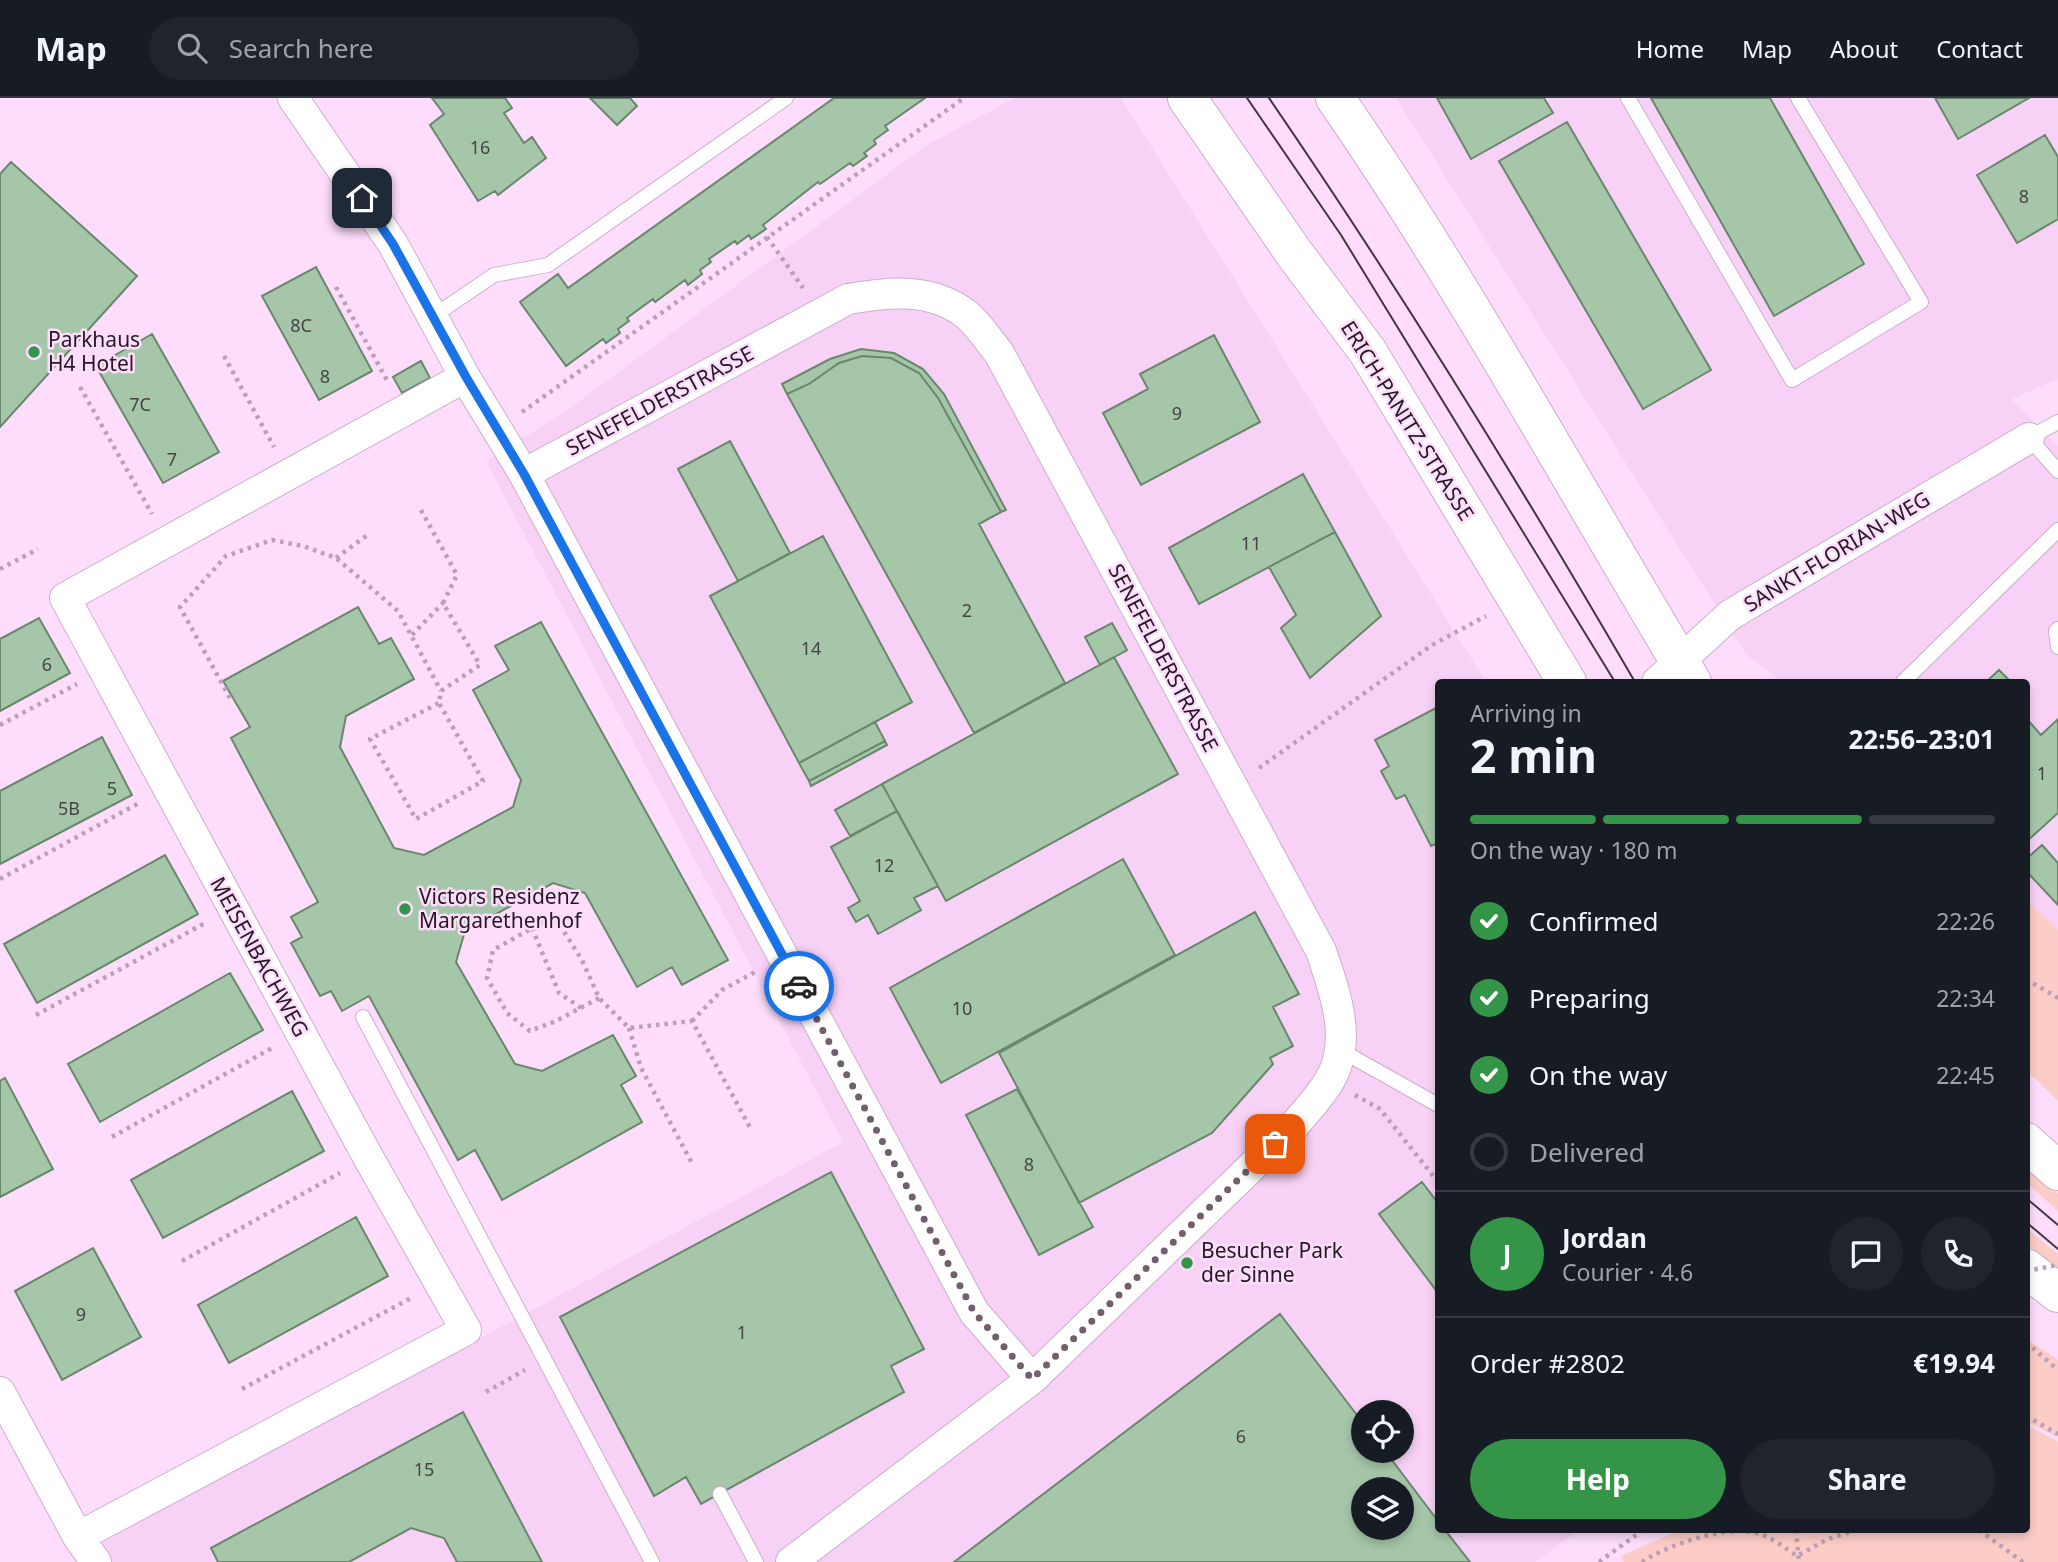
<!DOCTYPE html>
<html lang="en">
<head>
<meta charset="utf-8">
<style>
  :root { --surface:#171b24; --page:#20242c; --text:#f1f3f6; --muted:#9ea1a6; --line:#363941; --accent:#349548 }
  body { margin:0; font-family:"Noto Sans",sans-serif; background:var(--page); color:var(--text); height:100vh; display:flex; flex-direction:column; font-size:26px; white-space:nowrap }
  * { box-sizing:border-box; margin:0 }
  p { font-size:23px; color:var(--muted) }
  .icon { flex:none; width:38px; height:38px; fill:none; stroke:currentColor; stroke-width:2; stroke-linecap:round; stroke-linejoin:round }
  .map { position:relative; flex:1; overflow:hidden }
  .panel { position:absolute; left:1435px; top:581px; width:595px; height:854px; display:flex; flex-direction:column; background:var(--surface); border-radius:7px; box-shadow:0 4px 10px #0003 }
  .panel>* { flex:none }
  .fabs { position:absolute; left:1351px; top:1302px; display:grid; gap:14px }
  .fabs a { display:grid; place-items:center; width:63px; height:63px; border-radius:50%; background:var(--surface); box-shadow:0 4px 10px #0003; font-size:35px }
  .pin { position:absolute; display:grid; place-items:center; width:60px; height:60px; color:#fff; margin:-30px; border-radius:14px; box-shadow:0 4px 10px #0006 }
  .courier { position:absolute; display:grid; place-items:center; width:70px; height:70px; margin:-35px; border:5px solid #1a73e8; border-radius:50%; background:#fff; color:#222; box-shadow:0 2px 9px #0007 }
  .headline em { font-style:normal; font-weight:700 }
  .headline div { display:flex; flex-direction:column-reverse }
  .headline { display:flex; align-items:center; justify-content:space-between; height:119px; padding:0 35px }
  h1 { font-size:46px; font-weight:700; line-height:52px }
  .bar { display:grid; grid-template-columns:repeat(4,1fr); gap:10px 7px; align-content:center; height:84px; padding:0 35px }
  .bar i { height:9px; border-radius:5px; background:var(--line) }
  .bar .selected { background:var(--accent) }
  .bar p { grid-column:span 4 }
  .line { display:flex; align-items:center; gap:18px; padding:0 35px; border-top:2px solid var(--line) }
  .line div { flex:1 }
  .round { display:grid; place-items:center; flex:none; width:74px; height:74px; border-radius:37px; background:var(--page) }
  ol { padding:0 35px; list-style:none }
  li { display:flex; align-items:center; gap:21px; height:77px }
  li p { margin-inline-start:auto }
  li .icon { padding:7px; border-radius:50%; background:var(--accent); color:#fff; stroke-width:4 }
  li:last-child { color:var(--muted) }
  li i { width:38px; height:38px; border:4px solid var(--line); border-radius:50% }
  .primary-button { display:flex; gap:14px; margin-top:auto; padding:14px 35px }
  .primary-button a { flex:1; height:80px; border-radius:42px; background:var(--accent); color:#fff; font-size:28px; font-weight:700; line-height:80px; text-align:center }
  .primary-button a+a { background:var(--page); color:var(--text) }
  header { display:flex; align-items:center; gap:42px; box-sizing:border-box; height:98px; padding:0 35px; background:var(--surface); border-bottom:2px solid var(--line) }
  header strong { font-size:33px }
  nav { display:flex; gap:38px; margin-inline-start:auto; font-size:24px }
  .search { width:490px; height:63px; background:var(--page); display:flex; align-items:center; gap:18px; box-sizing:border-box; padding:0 24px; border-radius:38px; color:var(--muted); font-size:26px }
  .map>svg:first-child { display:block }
</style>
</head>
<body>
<header>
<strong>Map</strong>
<div class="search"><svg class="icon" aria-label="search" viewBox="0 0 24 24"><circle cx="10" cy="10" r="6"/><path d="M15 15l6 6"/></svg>Search here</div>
<nav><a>Home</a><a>Map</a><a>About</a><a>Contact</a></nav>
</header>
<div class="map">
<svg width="2058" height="1464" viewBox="0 0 2058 1464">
  <rect width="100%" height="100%" fill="#fdddfb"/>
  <path fill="#f8d2f6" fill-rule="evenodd" d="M1015 0H1121L1486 584H1438V1432H1579L1535 1464H76L74 1460 843 1044 486 363 566 313 927 47ZM1363 1314H1402V1353H1363ZM1363 1391H1402V1430H1363Z
    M1396 0H2058V281L2011 301 2058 348V832L2027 802 2026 584H1782L1746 556Z"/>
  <path fill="#fccdc6" d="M2027 802 2058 832V1003L2027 973Z
    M2027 1068 2058 1096V1113L2027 1085Z
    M2026 1130 2058 1156V1171L2027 1146Z
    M2027 1241 2058 1262V1339L2027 1324Z
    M2027 1327 2058 1344V1464H1624L1621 1458 1680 1432H2026Z"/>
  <path fill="#a6c6a9" stroke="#69876c" stroke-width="2" fill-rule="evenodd" d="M432 0H505L512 10 504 15 524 45 532 39 546 60 498 97 495 93 478 103 430 27 444 16Z
    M590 0H630L637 8 617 27Z
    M834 0H925L885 28 888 32 874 42 876 46 864 55 867 58 853 68 850 65 820 86 818 84 763 127 766 131 751 141 749 137 737 146 735 143 709 161 711 164 700 172 702 176 688 187 685 182 655 204 653 201 627 220 629 223 618 231 620 235 606 245 603 241 566 268 520 204 558 176 568 190Z
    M1437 0H1544L1553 15 1471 61Z
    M1651 0H1770L1864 166 1774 218Z
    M1935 0H2029L1958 41Z
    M1567 24 1711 272 1643 311 1499 63Z
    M2045 37 2058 59V121L2017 145 1977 77Z
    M11 64 137 178 0 329V76Z
    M316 169 372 273 319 302 262 198Z
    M152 236 219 354 163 385 96 268Z
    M1214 237 1260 324 1141 387 1103 315 1148 291 1140 276Z
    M861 251 894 255 923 271 944 296 1006 412 1001 414 938 300 919 275 891 260 862 258 839 265 809 286 787 296 782 286 830 261Z
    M862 258 891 260 919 275 938 300 1001 414 979 426 1065 585 974 635 787 296 809 286 839 265Z
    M421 263 430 280 402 295 393 279Z
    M730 343 790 455 738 483 678 371Z
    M1303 376 1335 434 1199 506 1169 450Z
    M1335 434 1381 518 1310 580 1281 530 1296 517 1269 469Z
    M823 438 912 604 799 665 710 498Z
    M358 509 379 546 391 540 414 581 346 618 340 649 394 750 424 757 513 709 521 682 473 592 509 572 495 548 541 524 728 862 682 887 672 869 637 889 585 795 553 785 465 833 456 864 515 966 542 973 613 937 636 978 621 987 642 1024 502 1102 475 1052 458 1062 369 898 342 913 331 893 320 898 291 845 302 839 291 819 318 804 231 640 250 629 223 583Z
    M39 520 70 575 0 613V541Z
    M1112 525 1127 552 1100 567 1085 539Z
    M1114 559 1178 676 946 803 882 686Z
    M1999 572 2011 584H1986Z
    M1438 609V745L1431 748 1405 697 1396 701 1381 673 1389 668 1375 642Z
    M2026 620 2041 637 2058 621V715L2026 744Z
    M875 624 885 643 809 683 799 665Z
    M102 639 132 697 0 766V693Z
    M885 643 887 647 811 688 809 683Z
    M882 686 897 713 850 738 835 712Z
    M897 713 938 788 914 800 921 812 878 836 868 817 856 824 848 810 860 803 831 749Z
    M2042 747 2058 765V807L2026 773V761Z
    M165 757 198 816 37 905 4 846Z
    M1123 761 1175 857 941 985 890 890Z
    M1255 814 1299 896 1273 909 1293 948 1270 960 1273 966 1212 1035 1079 1105 999 955Z
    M230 875 263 932 100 1024 68 966Z
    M5 980 53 1071 0 1099V983Z
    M1017 991 1093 1129 1039 1157 966 1017Z
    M292 993 324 1053 163 1140 131 1082Z
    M831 1074 924 1251 891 1268 904 1294 701 1406 686 1379 654 1398 560 1219Z
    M1422 1084 1438 1105V1195L1379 1116Z
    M356 1119 388 1178 229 1265 198 1207Z
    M93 1150 141 1239 62 1282 15 1193Z
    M1280 1216 1363 1325V1353H1385L1438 1423V1432H1445L1470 1464H954ZM1363 1391H1402V1430H1363Z
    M463 1314 542 1464H457L444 1440 411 1430 349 1464H218L211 1450Z"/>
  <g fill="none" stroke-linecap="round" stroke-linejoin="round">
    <defs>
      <path id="service" d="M1628 0 1792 282 1921 204 1798 0
        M432 219 494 177 548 167 786 0
        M2058 324 2029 340 2058 373
        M2058 531 2056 533 2058 549
        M1903 584 2058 432
        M363 919 652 1464
        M1340 952 1438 1007
        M720 1396 756 1464"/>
      <path id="minor" d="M293 0 393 146 465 279 524 376 974 1214 1032 1281 791 1464
        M524 376 848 201C889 194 932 189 967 217 979 227 989 243 999 255L1321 853C1335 894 1354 945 1328 985 1319 1000 1305 1014 1294 1028L1032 1281
        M1657 584 1730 517 2029 340
        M0 1294 78 1439 96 1464
        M78 1439 466 1232 368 1059 65 500 465 279"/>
      <path id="secondary" d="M1187 0 1294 155 1368 254 1567 584
        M1335 0C1465 188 1574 389 1692 584
        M2026 1044 2058 1073
        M2026 1170 2058 1195"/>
    </defs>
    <use href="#service" stroke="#ccaecb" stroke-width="16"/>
    <use href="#minor" stroke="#ccaecb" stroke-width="32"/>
    <use href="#secondary" stroke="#ccaecb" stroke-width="40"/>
    <path stroke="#b99fb7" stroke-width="4.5" stroke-dasharray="3.5 5" stroke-linecap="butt" d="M767 139 803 190
      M336 189 389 286
      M224 258 274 349
      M80 289 152 416
      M522 314 964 0
      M421 412 457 477 443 505 480 567 441 593 439 605 483 683 416 721 370 641 439 605
      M336 460 370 435
      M0 471 38 451
      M412 537 443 505
      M230 600 180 509 226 458 272 442 303 448 336 460 398 513 441 593
      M0 627 77 586
      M1259 670 1432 547 1486 518
      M0 781 139 705
      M532 830 559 895 581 910
      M2026 881 2058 900
      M599 900 556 923 530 933 507 915 487 880 493 852 554 818 582 862 599 900 629 930 692 923 752 1033
      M36 917 207 824
      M692 923 722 892 755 874
      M629 930 641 970 693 1067
      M1355 997 1380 1011 1438 1084
      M112 1039 272 950
      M182 1163 340 1075
      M2026 1244 2058 1272
      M242 1291 411 1200
      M486 1294 525 1272
      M2026 1318 2058 1336
      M1796 1432 1799 1464
      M1979 1432 2023 1464
      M1599 1464 1643 1432
      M1642 1464C1667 1447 1730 1425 1760 1436 1773 1440 1786 1451 1797 1458L1828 1441 1856 1432"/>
    <use href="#service" stroke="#fff" stroke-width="14"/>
    <use href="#minor" stroke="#fff" stroke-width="30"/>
    <use href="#secondary" stroke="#fff" stroke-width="38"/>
    <path stroke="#443542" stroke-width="2" d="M1247 0 1341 137 1615 584
      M1269 0C1399 190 1520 386 1635 584
      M2026 1100 2058 1127
      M2026 1124 2058 1151"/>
    <path stroke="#b99fb7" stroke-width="4.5" stroke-dasharray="3.5 5" stroke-linecap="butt" d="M2026 1173 2058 1167"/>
  </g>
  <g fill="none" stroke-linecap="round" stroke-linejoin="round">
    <path stroke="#715e6f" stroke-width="7" stroke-dasharray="0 12.6" d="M799 888 974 1214 1032 1281 1275 1046"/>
    <path stroke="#1a73e8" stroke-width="9" d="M362 100 393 146 466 279 524 376 799 888"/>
  </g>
  <g fill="#349548" stroke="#fdddfb" stroke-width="2.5">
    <circle cx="34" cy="254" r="7"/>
    <circle cx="405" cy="811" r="7"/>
    <circle cx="1187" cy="1165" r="7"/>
  </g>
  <g text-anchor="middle" stroke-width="5" stroke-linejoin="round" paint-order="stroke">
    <g font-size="18" fill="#454445">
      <text x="480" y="56">16</text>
      <text x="2024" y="105">8</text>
      <text x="301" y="234">8C</text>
      <text x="325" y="285">8</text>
      <text x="140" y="313">7C</text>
      <text x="1177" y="322">9</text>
      <text x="172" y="368">7</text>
      <text x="1251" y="452">11</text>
      <text x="967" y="519">2</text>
      <text x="811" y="557">14</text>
      <text x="47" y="573">6</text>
      <text x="2042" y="682">1</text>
      <text x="112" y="697">5</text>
      <text x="69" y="717">5B</text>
      <text x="884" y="774">12</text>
      <text x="962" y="917">10</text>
      <text x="1029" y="1073">8</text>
      <text x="81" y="1223">9</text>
      <text x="742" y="1241">1</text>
      <text x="1241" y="1345">6</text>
      <text x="424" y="1378">15</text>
    </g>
    <g font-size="21" fill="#251924" stroke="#fdddfb" text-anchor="start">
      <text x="48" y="249">Parkhaus<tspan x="48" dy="24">H4 Hotel</tspan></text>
      <text x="419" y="806">Victors Residenz<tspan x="419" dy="24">Margarethenhof</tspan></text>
      <text x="1201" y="1160">Besucher Park<tspan x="1201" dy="24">der Sinne</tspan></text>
    </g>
    <g font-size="21" fill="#251924" stroke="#fdddfb">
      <text transform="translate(660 303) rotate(-28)" y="7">SENEFELDERSTRASSE</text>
      <text transform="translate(1407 323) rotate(58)" y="7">ERICH-PANITZ-STRASSE</text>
      <text transform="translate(1837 454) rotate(-31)" y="7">SANKT-FLORIAN-WEG</text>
      <text transform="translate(1163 560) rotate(62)" y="7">SENEFELDERSTRASSE</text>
      <text transform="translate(259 859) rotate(61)" y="7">MEISENBACHWEG</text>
    </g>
  </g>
</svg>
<div class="fabs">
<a><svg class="icon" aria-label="locate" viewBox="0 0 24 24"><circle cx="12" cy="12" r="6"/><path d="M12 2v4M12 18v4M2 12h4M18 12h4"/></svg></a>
<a><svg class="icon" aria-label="layers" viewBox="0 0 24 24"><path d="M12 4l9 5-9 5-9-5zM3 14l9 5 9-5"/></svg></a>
</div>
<div class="pin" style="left:1275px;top:1046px;background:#ea580c"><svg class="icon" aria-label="bag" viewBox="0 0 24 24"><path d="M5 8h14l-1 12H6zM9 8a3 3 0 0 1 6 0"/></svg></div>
<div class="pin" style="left:362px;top:100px;background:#1f2937"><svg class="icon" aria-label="home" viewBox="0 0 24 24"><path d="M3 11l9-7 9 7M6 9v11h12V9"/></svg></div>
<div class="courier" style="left:799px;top:888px"><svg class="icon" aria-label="car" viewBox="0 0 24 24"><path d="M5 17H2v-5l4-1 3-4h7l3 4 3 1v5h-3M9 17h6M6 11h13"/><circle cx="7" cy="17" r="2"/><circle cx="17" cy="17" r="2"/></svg></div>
<section class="panel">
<div class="headline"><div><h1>2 min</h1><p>Arriving in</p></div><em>22:56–23:01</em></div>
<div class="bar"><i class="selected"></i><i class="selected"></i><i class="selected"></i><i></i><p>On the way · 180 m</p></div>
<ol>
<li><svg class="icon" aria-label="check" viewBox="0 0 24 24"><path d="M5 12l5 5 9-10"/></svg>Confirmed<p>22:26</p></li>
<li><svg class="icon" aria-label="check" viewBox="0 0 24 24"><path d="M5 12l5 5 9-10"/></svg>Preparing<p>22:34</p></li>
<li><svg class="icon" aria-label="check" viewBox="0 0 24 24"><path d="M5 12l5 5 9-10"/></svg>On the way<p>22:45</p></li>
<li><i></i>Delivered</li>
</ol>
<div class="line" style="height:126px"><b class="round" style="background:var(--accent);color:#fff">J</b><div><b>Jordan</b><p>Courier · 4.6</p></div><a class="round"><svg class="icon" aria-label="chat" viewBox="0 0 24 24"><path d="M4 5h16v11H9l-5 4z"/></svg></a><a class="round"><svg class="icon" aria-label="phone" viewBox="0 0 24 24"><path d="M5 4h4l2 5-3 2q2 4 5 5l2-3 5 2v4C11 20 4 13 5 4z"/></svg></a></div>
<div class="line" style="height:91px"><div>Order #2802</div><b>€19.94</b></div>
<div class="primary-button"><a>Help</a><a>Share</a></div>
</section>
</div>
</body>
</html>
